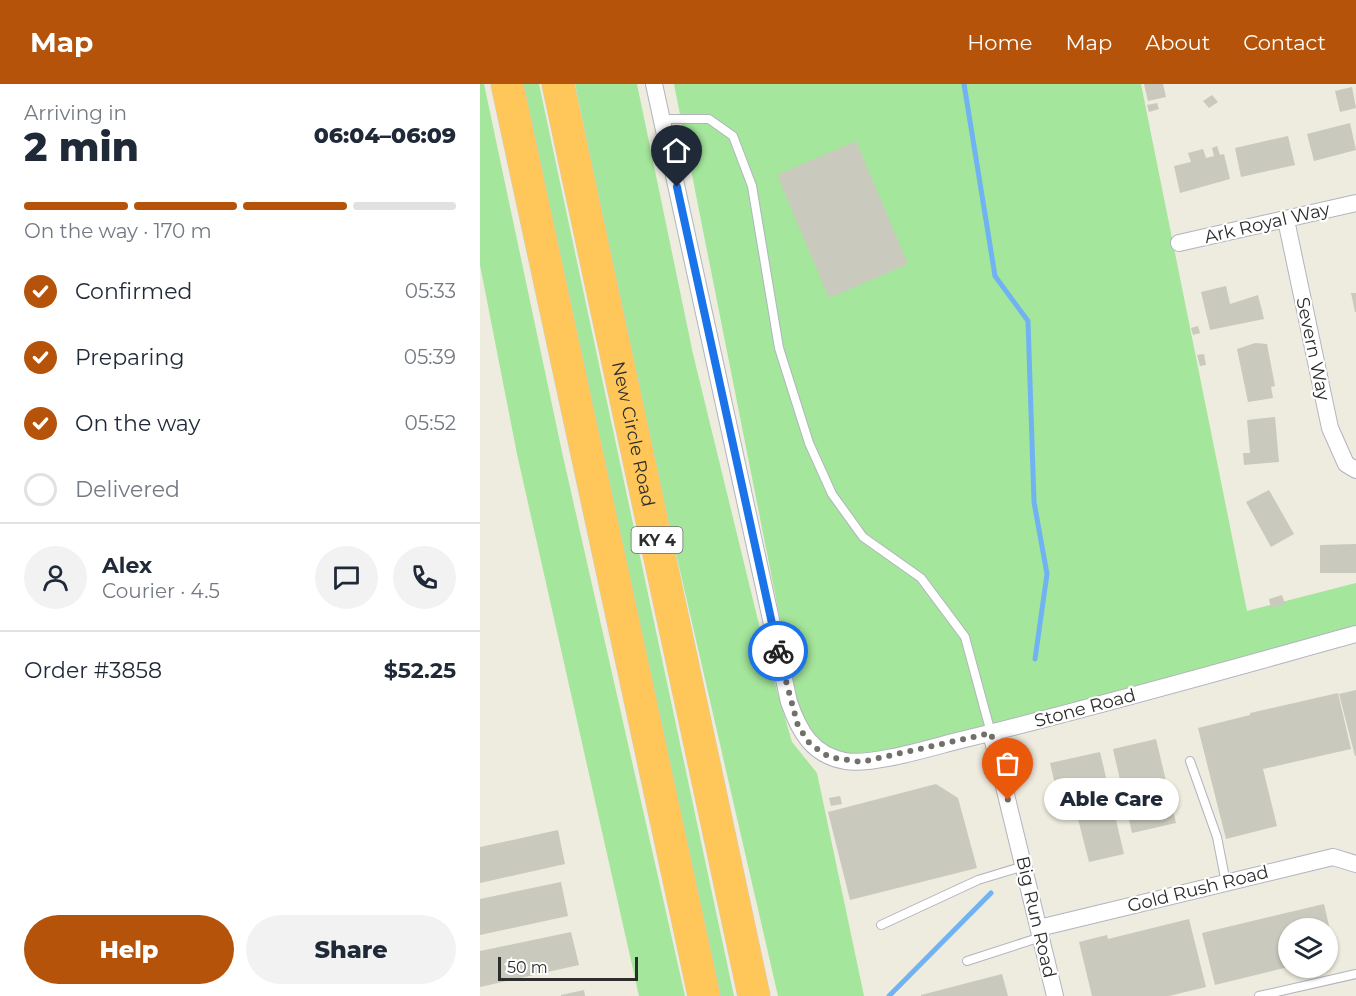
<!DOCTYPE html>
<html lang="en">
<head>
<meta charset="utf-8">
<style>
  :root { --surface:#fff; --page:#f2f2f3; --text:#1f2937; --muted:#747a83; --line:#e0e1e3; --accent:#b45309 }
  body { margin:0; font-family:Montserrat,sans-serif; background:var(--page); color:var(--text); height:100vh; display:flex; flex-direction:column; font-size:22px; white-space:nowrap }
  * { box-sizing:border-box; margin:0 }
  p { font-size:20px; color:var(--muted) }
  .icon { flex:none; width:33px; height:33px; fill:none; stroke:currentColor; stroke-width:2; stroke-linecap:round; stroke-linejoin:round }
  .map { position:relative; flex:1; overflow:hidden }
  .drawer { display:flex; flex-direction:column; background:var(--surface); width:480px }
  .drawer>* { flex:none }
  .tools { position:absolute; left:798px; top:834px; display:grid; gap:12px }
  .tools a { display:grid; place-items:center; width:60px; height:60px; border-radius:50%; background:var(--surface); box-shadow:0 2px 4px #0004; font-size:30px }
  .scale { position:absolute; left:18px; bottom:15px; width:140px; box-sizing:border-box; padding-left:6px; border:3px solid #2d2d2d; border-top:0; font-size:16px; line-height:21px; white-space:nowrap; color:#2d2d2d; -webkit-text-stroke:4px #fff; paint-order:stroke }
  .pin { position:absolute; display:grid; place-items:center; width:51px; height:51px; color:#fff; margin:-62px -26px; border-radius:50% 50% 50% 0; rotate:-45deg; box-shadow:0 0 6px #0007 }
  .pin .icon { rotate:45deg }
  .courier { position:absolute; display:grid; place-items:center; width:60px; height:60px; margin:-30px; border:4px solid #1a73e8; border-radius:50%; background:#fff; color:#222; box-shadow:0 2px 8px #0007 }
  .bubble { position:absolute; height:42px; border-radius:21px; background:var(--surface); box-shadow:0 2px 4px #0004; font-size:20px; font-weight:800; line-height:42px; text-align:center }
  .summary em { font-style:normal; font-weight:800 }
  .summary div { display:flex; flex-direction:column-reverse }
  .summary { display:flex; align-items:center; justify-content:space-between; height:102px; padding:0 24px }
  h1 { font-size:39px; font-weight:800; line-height:45px }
  .bar { display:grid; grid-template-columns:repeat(4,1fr); gap:9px 6px; align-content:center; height:72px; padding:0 24px }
  .bar i { height:8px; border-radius:4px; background:var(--line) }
  .bar .active { background:var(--accent) }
  .bar p { grid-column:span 4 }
  .line { display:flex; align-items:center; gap:15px; padding:0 24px; border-top:2px solid var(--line) }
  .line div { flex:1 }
  .round { display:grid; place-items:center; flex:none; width:63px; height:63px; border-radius:32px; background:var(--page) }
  ol { padding:0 24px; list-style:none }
  li { display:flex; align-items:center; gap:18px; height:66px }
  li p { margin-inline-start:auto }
  li .icon { padding:6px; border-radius:50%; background:var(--accent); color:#fff; stroke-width:4 }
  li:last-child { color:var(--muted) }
  li i { width:33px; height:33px; border:3px solid var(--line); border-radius:50% }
  .primary-button { display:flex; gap:12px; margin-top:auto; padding:12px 24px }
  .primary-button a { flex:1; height:69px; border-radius:36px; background:var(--accent); color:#fff; font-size:24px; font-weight:800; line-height:69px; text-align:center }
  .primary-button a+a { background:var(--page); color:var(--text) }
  header { display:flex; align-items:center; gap:36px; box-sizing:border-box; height:84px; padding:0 30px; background:var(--accent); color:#fff }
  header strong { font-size:28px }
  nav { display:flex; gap:33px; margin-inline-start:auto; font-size:21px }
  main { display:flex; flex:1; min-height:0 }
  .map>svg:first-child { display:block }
</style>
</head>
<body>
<header>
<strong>Map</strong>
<nav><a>Home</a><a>Map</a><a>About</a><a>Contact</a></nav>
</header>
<main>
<section class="drawer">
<div class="summary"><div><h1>2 min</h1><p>Arriving in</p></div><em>06:04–06:09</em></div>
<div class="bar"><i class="active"></i><i class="active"></i><i class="active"></i><i></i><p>On the way · 170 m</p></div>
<ol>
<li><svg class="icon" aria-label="check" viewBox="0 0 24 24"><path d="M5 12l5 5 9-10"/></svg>Confirmed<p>05:33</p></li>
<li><svg class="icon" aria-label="check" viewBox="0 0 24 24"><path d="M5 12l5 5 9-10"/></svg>Preparing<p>05:39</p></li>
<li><svg class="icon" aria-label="check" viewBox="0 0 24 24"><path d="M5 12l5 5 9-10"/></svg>On the way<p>05:52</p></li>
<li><i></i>Delivered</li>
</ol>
<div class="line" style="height:108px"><a class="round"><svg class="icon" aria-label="person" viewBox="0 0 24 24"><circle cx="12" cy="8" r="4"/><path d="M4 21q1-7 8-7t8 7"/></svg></a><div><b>Alex</b><p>Courier · 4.5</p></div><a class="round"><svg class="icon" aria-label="chat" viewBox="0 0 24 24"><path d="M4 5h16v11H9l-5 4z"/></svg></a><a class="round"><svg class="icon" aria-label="phone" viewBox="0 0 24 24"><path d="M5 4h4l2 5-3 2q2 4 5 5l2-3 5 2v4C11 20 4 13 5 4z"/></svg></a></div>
<div class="line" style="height:78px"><div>Order #3858</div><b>$52.25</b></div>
<div class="primary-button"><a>Help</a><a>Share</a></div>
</section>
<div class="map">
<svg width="876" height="912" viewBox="0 0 876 912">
  <rect width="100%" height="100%" fill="#eeebdf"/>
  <path fill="#a4e69b" d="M0 0H4L82 368 205 912H159L37 370 0 181Z
    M39 0H59L254 912H235Z
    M95 0H157L213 270 285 565 312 658 337 689 384 912H298L160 313Z
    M194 0H661L767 527 876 499V552L381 678 323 651Z"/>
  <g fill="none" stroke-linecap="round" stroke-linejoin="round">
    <path stroke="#71b3f2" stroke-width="5" d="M484 0 515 192 548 237 554 418 567 490 555 575
      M409 912 511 809"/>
  </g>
  <path fill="#cac9bd" d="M664 0H683L686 13 668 17Z
    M872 3 876 24 860 28 855 7Z
    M732 11 738 18 729 24 723 17Z
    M677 19 679 25 669 28 667 21Z
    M870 39 876 66 834 77 827 50Z
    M808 52 815 81 761 93 755 64Z
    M376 57 428 180 349 214 297 91Z
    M737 62 740 71 744 70 750 95 700 109 694 82 711 78 708 69 723 65 726 74 734 72 732 64Z
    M746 202 750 220 778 211 784 235 730 246 721 208Z
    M871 209H876V228H875Z
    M718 242 720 249 713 251 711 244Z
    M775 259 787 260 795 302 791 303 793 314 768 318 757 265Z
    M724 270 726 281 720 282 717 271Z
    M795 333 799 378 764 381 763 369H770L767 336Z
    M789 406 814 450 791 463 766 418Z
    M876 460V489H840V461Z
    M802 511 805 520 791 524 789 515Z
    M876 606V672H875L859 610Z
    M858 609 871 665 783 685 797 742 746 755 718 644 770 631V629Z
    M676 655 696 739 652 749 633 665Z
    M620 668 644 770 609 778 597 731 583 734 570 679Z
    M456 700 478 714 497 784 370 816 348 728Z
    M360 712 362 720 351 722 349 714Z
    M78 746 85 780 0 799V763Z
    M81 798 88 832 0 851V815Z
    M844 820 856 872 848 874V844H808V883L735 901 722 849Z
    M709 835 726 903 689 912H612L599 858 627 851 628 855Z
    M91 848 99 881 0 903V867Z
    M522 890 528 912H441V911Z
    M104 906 105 912H81V911Z"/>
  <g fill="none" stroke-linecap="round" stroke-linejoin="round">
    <defs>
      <path id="lane" d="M182 35H229L253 52 272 102 299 264 329 359 352 410 383 453 441 494 485 553 511 649
        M710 677 737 753 746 799
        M401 841 498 796 544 782
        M487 877 561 853
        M779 912 876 890"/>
      <path id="street" d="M174 0 309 618C319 647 332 671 365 677 394 682 455 662 485 655 616 623 746 586 876 550
        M806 136 850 344 866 380 876 386
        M699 159 876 119
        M511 649 575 912
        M559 844 853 773 876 780"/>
      <g id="highway">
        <path d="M27 0 224 912"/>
        <path id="s1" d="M78 0 274 912"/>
      </g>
    </defs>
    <use href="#lane" stroke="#b3b3c0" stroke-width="10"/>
    <use href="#street" stroke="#b3b3c0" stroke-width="18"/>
    <use href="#highway" stroke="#cdcdcd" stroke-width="33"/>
    <use href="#lane" stroke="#fff" stroke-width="8"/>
    <use href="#street" stroke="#fff" stroke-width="16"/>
    <use href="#highway" stroke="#ffc65a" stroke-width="32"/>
  </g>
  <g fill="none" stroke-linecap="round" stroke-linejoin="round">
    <path stroke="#71706b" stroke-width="6" stroke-dasharray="0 10.8" d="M298 567 318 642 330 660 349 673 381 678 511 649 528 716"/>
    <path stroke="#1a73e8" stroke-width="8" d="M197 103 298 567"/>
  </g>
  <g text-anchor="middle" stroke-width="4.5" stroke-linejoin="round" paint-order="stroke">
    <rect fill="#fff" stroke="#6c6c6c" stroke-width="1.5" x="151.5" y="443" width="51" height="26" rx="4.5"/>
    <g font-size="16" font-weight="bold" fill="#2d2d2d">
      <text x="177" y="462">KY 4</text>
    </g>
    <g font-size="18" fill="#2d2d2d" stroke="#fff">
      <text transform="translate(787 139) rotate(-13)" y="6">Ark Royal Way</text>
      <text transform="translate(833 265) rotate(78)" y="6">Severn Way</text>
      <text dy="6" stroke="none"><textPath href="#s1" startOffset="358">New Circle Road</textPath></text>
      <text transform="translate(605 624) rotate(-15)" y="6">Stone Road</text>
      <text transform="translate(718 805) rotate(-14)" y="6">Gold Rush Road</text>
      <text transform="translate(556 833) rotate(77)" y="6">Big Run Road</text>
    </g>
  </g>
</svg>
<div class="tools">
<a><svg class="icon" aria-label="layers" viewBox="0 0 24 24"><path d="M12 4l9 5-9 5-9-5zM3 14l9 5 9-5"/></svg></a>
</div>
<div class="scale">50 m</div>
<div class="pin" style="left:528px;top:716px;background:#ea580c"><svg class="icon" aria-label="bag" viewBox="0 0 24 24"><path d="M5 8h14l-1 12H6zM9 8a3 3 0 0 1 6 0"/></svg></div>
<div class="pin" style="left:197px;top:103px;background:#1f2937"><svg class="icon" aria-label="home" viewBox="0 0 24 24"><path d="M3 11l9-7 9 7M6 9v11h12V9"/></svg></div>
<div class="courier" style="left:298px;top:567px"><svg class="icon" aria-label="bike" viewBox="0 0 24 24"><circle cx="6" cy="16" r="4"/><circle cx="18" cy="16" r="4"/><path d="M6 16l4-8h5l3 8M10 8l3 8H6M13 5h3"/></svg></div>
<div class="bubble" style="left:564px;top:694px;width:135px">Able Care</div>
</div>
</main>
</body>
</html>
